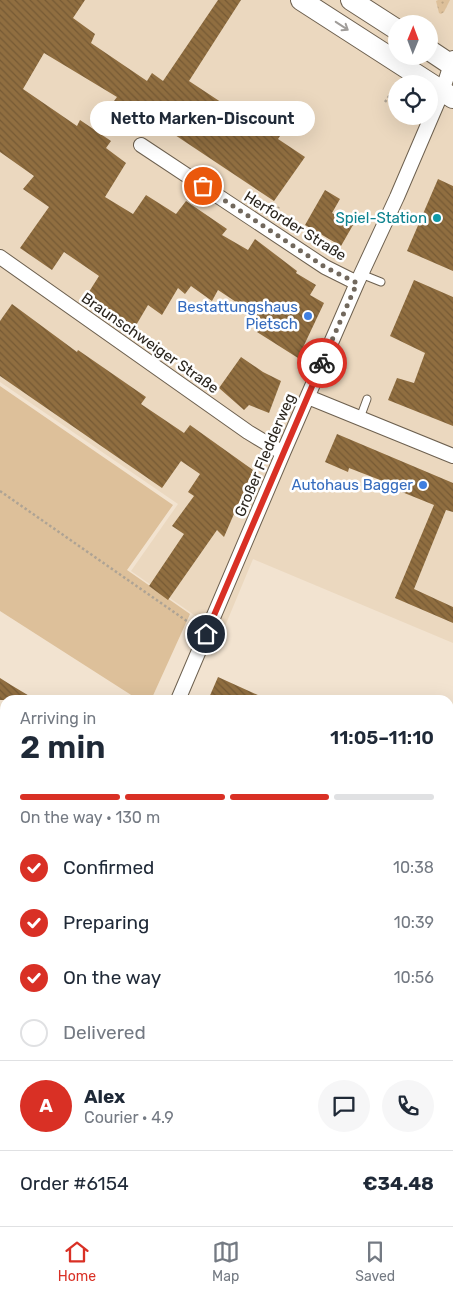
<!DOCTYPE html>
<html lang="en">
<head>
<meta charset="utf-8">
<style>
  :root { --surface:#fff; --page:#f6f6f7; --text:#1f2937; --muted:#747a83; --line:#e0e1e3; --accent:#d93025 }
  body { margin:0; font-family:Rubik,sans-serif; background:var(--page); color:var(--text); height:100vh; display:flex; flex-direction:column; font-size:19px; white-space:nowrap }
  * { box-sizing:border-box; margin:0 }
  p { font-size:16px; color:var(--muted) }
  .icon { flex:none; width:28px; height:28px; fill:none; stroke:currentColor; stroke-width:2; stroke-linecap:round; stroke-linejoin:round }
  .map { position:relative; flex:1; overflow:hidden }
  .details { position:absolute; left:0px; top:695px; width:454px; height:531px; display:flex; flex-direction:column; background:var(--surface); border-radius:15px 15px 0 0; box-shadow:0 5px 20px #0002 }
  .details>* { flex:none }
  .needle { width:32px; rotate:1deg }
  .buttons { position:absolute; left:388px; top:15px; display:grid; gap:10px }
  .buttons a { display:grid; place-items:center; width:50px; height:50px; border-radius:50%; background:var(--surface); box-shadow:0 5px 20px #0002; font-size:25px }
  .pin { position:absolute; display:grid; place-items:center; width:42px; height:42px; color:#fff; margin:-21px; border:2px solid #fff; border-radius:50%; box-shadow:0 1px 5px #0007 }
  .courier { position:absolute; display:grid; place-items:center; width:50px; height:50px; margin:-25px; border:4px solid #d93025; border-radius:50%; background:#fff; color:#222; box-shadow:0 1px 6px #0007 }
  .bubble { position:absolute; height:35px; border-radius:18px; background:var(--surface); box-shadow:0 5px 20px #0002; font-size:16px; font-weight:600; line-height:35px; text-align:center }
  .head em { font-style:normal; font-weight:600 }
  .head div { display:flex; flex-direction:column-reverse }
  .head { display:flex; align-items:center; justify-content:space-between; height:85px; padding:0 20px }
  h1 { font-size:32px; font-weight:600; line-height:38px }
  .bar { display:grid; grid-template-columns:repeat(4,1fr); gap:8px 5px; align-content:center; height:60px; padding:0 20px }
  .bar i { height:6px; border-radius:4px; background:var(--line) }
  .bar .selected { background:var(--accent) }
  .bar p { grid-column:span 4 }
  .line { display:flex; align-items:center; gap:12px; padding:0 20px; border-top:1px solid var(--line) }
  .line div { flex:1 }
  .round { display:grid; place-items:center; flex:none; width:52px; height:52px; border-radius:26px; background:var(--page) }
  ol { padding:0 20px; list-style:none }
  li { display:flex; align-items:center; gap:15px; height:55px }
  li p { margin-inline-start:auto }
  li .icon { padding:5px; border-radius:50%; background:var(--accent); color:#fff; stroke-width:4 }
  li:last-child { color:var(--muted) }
  li i { width:28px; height:28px; border:2px solid var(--line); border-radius:50% }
  .tabs { display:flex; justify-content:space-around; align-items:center; height:70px; border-top:1px solid var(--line); background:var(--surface); font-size:14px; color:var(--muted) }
  .tabs a { display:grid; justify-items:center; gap:2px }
  .tabs .selected { color:var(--accent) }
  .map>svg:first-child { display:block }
</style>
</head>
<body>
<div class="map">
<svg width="453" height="1226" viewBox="0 0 453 1226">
  <defs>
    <pattern id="grass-dots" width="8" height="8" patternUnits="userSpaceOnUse" patternTransform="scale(1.25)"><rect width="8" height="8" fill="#ddc09a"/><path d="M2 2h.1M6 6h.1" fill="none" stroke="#bea584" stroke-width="1.8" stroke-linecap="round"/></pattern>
    <pattern id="building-back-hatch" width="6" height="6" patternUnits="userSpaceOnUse" patternTransform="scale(1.25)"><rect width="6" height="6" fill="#906e40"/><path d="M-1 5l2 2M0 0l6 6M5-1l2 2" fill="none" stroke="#765a35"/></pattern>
  </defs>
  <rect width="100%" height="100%" fill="#f2e3d0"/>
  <path fill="#ebd8bf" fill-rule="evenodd" d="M0 0H453V643L253 559 223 631 197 617 131 571 178 504 0 382ZM396 24H429V56H396ZM396 84H429V116H396Z"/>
  <path fill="url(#grass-dots)" d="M438 0H450L444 12 441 14 439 13 436 1Z"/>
  <path fill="#ddc09a" d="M0 386 173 505 127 570 190 614 151 700H139L0 611Z"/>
  <path fill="url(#building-back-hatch)" d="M0 0H85L73 18 95 34 91 43 147 81 152 73 163 81 218 0H241L189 81 245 118 256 103 288 124 278 139 305 157 274 201 160 125 158 127 114 101 117 97 44 53 23 89 77 126 80 120 111 141 106 148 126 163 105 197 133 214 146 195 176 214 186 201 227 229 222 235 248 250 255 239 297 271 296 273 316 285 310 295 324 303 298 358 257 332 263 320 218 290 212 301 191 286 185 294 178 288 162 315 148 305 135 327 87 295 99 276 64 252 52 270 20 248 49 207 23 189 34 176 0 152Z
    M438 179 453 186V271L407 251Z
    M325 190 340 199 332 213 353 225 341 246 305 225Z
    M414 280 453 297V426L388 400 397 378 414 383 425 353 390 336Z
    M12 304 77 352 78 350 146 397 141 404 184 433 190 425 253 470 224 537 217 530 168 600 149 586 184 534 172 526 194 496 188 492 200 474 181 461 162 488 0 376V321Z
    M241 357 263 372 281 381 269 413 249 405 244 410 219 388Z
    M337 434 453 483V512L446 510 414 589 453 607V623L395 598 434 505 392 488 393 485 349 468 348 472 325 462Z
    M218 677 269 700H208Z
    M0 678 11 685 36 700H0Z"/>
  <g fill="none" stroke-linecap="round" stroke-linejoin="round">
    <defs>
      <path id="lane" d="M361 274 381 282
        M360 418 367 399"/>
      <path id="street" d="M141 145 325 267 357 283
        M0 257 248 432 283 453
        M308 397 453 456
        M178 700 283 453 357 283 397 197 442 92 453 58
        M0 733 5 736
        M449 967 453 968
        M0 976 5 979
        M449 1163 453 1164
        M115 1226 116 1221
        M325 1226 326 1221"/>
      <path id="secondary" d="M301 0 453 98
        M351 0 396 29
        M429 50 453 66"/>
    </defs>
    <use href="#lane" stroke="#6d604f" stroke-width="9"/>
    <use href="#street" stroke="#6d604f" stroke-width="16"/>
    <use href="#secondary" stroke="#6d604f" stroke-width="22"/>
    <path stroke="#aea394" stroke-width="2.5" stroke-dasharray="2.5 2.5" stroke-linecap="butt" d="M385 102 396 86
      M272 216 279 207
      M0 491 194 626
      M0 712 5 716
      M0 757 5 760
      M449 949 453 950
      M449 983 453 984"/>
    <use href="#lane" stroke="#fff" stroke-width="7"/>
    <use href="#street" stroke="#fff" stroke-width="14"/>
    <use href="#secondary" stroke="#fff" stroke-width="20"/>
  </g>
  <defs><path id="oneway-shaft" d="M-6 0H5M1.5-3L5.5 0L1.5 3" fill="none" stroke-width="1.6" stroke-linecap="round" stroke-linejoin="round" transform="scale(1.25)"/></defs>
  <use stroke="#a09d9a" href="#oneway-shaft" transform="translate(342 26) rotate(33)"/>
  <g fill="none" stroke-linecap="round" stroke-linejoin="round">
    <path stroke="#71685d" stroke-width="5" stroke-dasharray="0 9" d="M203 186 325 267 357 283 322 363"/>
    <path stroke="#d93025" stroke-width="6" d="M206 634 322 363"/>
  </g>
  <circle fill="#0f9aa8" stroke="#fff" stroke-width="2" cx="437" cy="218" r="5"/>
  <g fill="#3f7fe0" stroke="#fff" stroke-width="2">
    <circle cx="308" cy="316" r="5"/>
    <circle cx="423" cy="485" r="5"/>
  </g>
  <g text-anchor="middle" stroke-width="5" stroke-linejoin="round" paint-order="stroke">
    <g font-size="15" fill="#0d838f" stroke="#fff" text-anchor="end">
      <text x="427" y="223">Spiel-Station</text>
    </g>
    <g font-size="15" fill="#2b261f" stroke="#fff">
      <text transform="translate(295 226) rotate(32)" y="5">Herforder Straße</text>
      <text transform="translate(150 343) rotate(35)" y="5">Braunschweiger Straße</text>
      <text transform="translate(265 455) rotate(-67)" y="5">Großer Fledderweg</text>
    </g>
    <g font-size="15" fill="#366cbe" stroke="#fff" text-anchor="end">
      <text x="298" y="312">Bestattungshaus<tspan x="298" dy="17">Pietsch</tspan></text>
      <text x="413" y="490">Autohaus Bagger</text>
    </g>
  </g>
</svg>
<div class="buttons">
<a><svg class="needle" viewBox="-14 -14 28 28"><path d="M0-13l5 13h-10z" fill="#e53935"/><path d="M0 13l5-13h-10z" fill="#747a83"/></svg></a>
<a><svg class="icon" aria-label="locate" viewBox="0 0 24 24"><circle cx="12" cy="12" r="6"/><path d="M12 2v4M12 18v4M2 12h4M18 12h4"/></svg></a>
</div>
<div class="pin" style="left:203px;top:186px;background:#ea580c"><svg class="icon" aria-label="bag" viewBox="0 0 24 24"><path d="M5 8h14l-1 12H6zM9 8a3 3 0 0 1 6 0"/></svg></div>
<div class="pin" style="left:206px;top:634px;background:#1f2937"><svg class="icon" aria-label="home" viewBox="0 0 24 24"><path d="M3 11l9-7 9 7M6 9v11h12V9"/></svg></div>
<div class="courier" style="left:322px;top:363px"><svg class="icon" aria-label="bike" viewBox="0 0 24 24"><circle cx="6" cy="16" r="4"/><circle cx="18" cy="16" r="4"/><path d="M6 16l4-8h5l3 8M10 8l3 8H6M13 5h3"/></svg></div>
<div class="bubble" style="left:90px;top:101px;width:225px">Netto Marken-Discount</div>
<section class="details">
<div class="head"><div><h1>2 min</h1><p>Arriving in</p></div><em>11:05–11:10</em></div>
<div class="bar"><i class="selected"></i><i class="selected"></i><i class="selected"></i><i></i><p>On the way · 130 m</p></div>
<ol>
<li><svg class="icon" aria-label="check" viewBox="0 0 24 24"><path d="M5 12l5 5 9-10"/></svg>Confirmed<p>10:38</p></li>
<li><svg class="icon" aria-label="check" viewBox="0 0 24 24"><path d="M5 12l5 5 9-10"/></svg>Preparing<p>10:39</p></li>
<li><svg class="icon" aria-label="check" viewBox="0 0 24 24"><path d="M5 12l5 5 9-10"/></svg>On the way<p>10:56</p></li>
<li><i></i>Delivered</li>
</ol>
<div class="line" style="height:90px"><b class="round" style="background:var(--accent);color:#fff">A</b><div><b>Alex</b><p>Courier · 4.9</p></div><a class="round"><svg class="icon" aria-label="chat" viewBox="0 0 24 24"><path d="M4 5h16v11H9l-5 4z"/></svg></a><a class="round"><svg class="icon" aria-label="phone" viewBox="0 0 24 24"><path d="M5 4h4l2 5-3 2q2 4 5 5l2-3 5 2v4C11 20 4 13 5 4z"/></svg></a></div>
<div class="line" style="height:65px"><div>Order #6154</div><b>€34.48</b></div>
</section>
</div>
<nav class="tabs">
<a class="selected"><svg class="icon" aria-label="home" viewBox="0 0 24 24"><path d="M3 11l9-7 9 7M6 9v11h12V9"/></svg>Home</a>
<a><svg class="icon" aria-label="map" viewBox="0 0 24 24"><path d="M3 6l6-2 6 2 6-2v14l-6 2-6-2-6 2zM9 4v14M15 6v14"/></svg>Map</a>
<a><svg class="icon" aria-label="saved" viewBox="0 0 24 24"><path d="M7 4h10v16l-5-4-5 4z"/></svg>Saved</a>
</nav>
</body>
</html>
